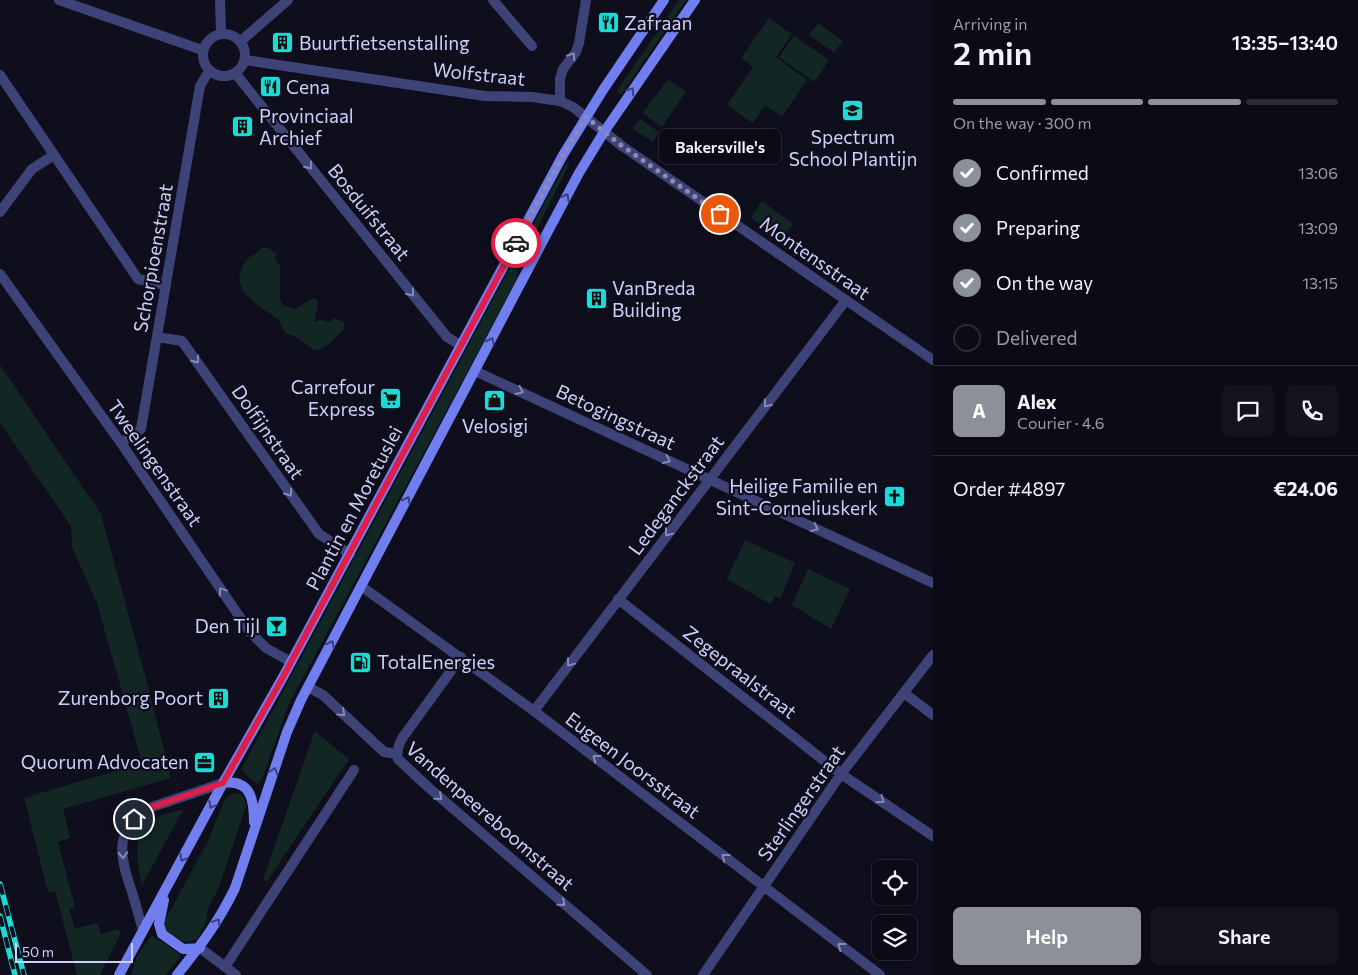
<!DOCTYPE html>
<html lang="en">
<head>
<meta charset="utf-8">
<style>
  :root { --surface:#0b0a16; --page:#14131f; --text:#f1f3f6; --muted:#9a9aa1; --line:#2b2b35; --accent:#8c9099 }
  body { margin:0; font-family:Commissioner,sans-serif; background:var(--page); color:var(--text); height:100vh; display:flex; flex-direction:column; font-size:19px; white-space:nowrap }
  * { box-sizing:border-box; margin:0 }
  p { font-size:16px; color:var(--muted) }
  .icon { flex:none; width:28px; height:28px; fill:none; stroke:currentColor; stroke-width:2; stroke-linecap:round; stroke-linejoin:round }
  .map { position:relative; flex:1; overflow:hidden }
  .details { display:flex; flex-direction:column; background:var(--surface); width:425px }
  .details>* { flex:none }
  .buttons { position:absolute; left:872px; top:860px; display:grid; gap:10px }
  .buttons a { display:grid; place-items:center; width:45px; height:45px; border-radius:8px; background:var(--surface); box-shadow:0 1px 4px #0004,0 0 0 1px var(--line); font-size:25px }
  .scale { position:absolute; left:15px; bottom:12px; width:118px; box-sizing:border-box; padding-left:5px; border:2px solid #cfd0fa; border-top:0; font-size:14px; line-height:18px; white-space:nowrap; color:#cfd0fa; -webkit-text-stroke:4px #0f0e1d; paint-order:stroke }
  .pin { position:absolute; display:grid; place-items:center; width:42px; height:42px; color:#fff; margin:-21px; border:2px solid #fff; border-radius:50%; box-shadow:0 1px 5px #0007 }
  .courier { position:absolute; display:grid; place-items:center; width:50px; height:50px; margin:-25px; border:4px solid #e11d48; border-radius:50%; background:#fff; color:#222; box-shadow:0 1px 6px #0007 }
  .bubble { position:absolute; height:35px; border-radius:8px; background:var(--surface); box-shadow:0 1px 4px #0004,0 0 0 1px var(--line); font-size:16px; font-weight:600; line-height:35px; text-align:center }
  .overview em { font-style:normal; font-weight:600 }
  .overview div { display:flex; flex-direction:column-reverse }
  .overview { display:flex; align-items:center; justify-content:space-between; height:85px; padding:0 20px }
  h1 { font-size:32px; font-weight:600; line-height:38px }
  .bar { display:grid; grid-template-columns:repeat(4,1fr); gap:8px 5px; align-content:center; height:60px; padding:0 20px }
  .bar i { height:6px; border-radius:4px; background:var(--line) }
  .bar .active { background:var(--accent) }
  .bar p { grid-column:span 4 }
  .line { display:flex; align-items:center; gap:12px; padding:0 20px; border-top:1px solid var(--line) }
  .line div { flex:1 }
  .round { display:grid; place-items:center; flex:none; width:52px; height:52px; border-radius:8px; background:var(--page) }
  ol { padding:0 20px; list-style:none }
  li { display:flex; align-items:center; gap:15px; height:55px }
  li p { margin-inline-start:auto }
  li .icon { padding:5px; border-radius:50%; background:var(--accent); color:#fff; stroke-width:4 }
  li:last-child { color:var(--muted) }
  li i { width:28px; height:28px; border:2px solid var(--line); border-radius:50% }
  .primary-button { display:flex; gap:10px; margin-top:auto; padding:10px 20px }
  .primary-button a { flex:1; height:58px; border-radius:8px; background:var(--accent); color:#fff; font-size:20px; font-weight:600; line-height:58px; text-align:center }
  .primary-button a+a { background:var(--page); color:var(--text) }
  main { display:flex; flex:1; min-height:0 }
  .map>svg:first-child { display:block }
</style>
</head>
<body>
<main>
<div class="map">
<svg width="933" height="975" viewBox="0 0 933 975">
  <rect width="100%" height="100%" fill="#0f0e1d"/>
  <path fill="#122623" d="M679 0H686L621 95 616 92Z
    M769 18 792 34 776 57 807 80 782 117 765 105 753 123 727 105 753 67 741 58Z
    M818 23 843 41 834 53 809 35Z
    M794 36 829 60 814 82 779 57Z
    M668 79 686 92 662 127 643 113Z
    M640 119 659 132 653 142 633 129Z
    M566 163 569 165 522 258 515 283 289 704 261 782 257 784 244 773 242 768Z
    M762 201 793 224 782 240 751 218Z
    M262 248H269L277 254 275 259 280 266V299L283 305 295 309 313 298 317 300C319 309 314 314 315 322L321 320 329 322 334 318 344 322 345 328 330 343 319 350H315L292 335 286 334C282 328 282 324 278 319 257 305 225 288 247 260 251 254 258 253 262 248Z
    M0 365 101 514 146 679 171 778 63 809 70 838 58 842 75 907 69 909 75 929 98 923 101 934 119 929 120 935 100 975H77L55 891 48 892 24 798 142 763 97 603 72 547 71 526 0 423Z
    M745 540 795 563 780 599 775 596 770 604 727 579Z
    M808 569 850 589 831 629 792 605Z
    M315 731 349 759 267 881 263 879Z
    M233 793C242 792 245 798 246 806L219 887 208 909 206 923 196 940 190 942 177 941 166 931 164 922 208 841 223 803 226 798Z
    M183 810 142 885C137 860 129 828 160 816 167 813 175 812 183 810Z
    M151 936H153L180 954V957L166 975H131L137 956Z"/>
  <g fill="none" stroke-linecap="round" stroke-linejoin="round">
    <path stroke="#3e4377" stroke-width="10" d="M59 0 202 50
      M220 0 221 33
      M493 0 532 46
      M203 55a21 21 0 1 1 42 0a21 21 0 1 1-42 0Z
      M241 41 288 0
      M245 60 485 96 532 97 560 101 573 107 622 146 933 360
      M235 73 447 337 460 345
      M0 75 138 279 166 285
      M560 101V79L563 69 576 52 579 43 586 0
      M0 212 32 169 54 155
      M0 274 121 443 250 632 266 648 291 662
      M157 337 182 341 319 534 350 554
      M475 371 933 583
      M121 443 141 429 200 86 209 71
      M361 586 534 711 880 975
      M618 599 841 774 933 836
      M461 657 403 737C398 745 396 751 398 759L428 787 647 975
      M308 687 323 695 384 752 397 754
      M904 693 933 715
      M534 711 846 300
      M143 930C139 917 136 905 132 892 120 857 112 828 152 807L223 783
      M200 948 236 975
      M225 967 354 770
      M703 975 841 774 933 655"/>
    <path stroke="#717eef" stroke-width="10" d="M223 783C251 779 254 800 254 822
      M164 900 159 924 162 934 183 949 200 948
      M119 975 223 783 283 677 563 155 603 90 664 0
      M177 975C201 945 218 923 235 888L287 732 301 700 545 237 579 173 604 132 695 0"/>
    <defs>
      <path id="rail" d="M0 884 24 975
        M0 916 15 975"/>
    </defs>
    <use href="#rail" stroke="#19dcd7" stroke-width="5.5"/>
    <use href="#rail" stroke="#0f0e1d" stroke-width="4" stroke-dasharray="11" stroke-linecap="butt"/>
  </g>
  <defs><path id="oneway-chevron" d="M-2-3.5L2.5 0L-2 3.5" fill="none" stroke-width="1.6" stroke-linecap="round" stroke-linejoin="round" transform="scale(1.25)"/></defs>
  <g stroke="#868ab8">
    <use href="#oneway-chevron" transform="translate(572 56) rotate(-58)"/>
    <use href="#oneway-chevron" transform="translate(309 166) rotate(52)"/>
    <use href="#oneway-chevron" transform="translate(411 293) rotate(51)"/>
    <use href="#oneway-chevron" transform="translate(196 360) rotate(55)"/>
    <use href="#oneway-chevron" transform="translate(520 391) rotate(25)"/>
    <use href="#oneway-chevron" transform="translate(767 404) rotate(128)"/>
    <use href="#oneway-chevron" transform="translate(667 460) rotate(25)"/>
    <use href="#oneway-chevron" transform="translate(289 493) rotate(55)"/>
    <use href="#oneway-chevron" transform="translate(815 528) rotate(25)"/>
    <use href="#oneway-chevron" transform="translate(668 533) rotate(127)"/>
    <use href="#oneway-chevron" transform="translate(222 591) rotate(-124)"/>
    <use href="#oneway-chevron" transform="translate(570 663) rotate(127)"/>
    <use href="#oneway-chevron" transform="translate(342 713) rotate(43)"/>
    <use href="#oneway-chevron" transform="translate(596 758) rotate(-143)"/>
    <use href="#oneway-chevron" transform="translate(439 797) rotate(41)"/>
    <use href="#oneway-chevron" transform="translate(881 800) rotate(35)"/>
    <use href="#oneway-chevron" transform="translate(123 855) rotate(87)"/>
    <use href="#oneway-chevron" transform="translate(725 857) rotate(-143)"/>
    <use href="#oneway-chevron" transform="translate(562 903) rotate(41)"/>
    <use href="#oneway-chevron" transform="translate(841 946) rotate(-143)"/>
  </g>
  <g stroke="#3b407b">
    <use href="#oneway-chevron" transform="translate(631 91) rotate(-55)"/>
    <use href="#oneway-chevron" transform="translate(566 197) rotate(-62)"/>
    <use href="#oneway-chevron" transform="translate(491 341) rotate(-63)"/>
    <use href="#oneway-chevron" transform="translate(407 500) rotate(-62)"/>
    <use href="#oneway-chevron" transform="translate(331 644) rotate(-62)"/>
    <use href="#oneway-chevron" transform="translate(274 771) rotate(-72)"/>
    <use href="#oneway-chevron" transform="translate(212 805) rotate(118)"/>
    <use href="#oneway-chevron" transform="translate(183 858) rotate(118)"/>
    <use href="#oneway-chevron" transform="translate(217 922) rotate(-59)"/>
  </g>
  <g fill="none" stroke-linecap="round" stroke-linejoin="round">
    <path stroke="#8c8cad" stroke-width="5" stroke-dasharray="0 9" d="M516 243 563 155 586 117 622 146 720 214"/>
    <path stroke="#e11d48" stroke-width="6" d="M134 819 142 812 152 807 223 783 283 677 516 243"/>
  </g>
  <defs>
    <symbol id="restaurant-square" viewBox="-11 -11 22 22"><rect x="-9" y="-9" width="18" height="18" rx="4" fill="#19dcd7" stroke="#0f0e1d"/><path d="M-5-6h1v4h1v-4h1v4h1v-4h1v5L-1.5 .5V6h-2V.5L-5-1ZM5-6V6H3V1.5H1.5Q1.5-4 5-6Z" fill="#111"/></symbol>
    <symbol id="building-square" viewBox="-11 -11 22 22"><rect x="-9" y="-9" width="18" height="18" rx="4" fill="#19dcd7" stroke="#0f0e1d"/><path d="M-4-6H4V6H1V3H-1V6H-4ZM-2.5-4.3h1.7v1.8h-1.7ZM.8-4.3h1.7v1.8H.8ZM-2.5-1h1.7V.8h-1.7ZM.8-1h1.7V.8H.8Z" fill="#111"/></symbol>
    <symbol id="school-square" viewBox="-11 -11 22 22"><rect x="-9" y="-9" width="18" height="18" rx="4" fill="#19dcd7" stroke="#0f0e1d"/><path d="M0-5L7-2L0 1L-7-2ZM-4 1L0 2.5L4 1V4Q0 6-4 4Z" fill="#111"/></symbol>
    <symbol id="supermarket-square" viewBox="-11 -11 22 22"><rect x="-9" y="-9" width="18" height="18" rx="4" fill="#19dcd7" stroke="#0f0e1d"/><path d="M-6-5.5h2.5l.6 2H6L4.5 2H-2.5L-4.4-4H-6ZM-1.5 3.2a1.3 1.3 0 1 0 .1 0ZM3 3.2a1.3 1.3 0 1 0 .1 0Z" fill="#111"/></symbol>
    <symbol id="shop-square" viewBox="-11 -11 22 22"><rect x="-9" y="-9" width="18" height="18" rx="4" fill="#19dcd7" stroke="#0f0e1d"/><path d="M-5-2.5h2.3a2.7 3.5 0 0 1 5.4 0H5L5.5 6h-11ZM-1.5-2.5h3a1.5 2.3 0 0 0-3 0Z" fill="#111"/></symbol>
    <symbol id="church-square" viewBox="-11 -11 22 22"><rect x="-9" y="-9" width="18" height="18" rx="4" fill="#19dcd7" stroke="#0f0e1d"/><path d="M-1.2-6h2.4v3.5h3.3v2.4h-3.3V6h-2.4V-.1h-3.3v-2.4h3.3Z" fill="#111"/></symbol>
    <symbol id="bar-square" viewBox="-11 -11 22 22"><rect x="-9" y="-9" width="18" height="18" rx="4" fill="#19dcd7" stroke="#0f0e1d"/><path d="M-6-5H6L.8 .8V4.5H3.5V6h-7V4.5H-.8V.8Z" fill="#111"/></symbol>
    <symbol id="fuel-square" viewBox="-11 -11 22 22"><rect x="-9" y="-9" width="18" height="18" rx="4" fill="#19dcd7" stroke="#0f0e1d"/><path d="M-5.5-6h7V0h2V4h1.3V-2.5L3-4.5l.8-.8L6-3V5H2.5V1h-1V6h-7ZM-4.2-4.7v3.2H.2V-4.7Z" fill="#111"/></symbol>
    <symbol id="office-square" viewBox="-11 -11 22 22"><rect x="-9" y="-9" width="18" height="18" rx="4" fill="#19dcd7" stroke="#0f0e1d"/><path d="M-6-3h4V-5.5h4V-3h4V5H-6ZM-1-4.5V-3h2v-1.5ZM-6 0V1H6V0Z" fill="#111"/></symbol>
  </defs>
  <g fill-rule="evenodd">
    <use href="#restaurant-square" x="596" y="10" width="25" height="25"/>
    <use href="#building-square" x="270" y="30" width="25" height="25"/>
    <use href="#restaurant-square" x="258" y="74" width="25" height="25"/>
    <use href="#school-square" x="840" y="98" width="25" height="25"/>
    <use href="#building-square" x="230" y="114" width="25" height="25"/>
    <use href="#building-square" x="584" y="286" width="25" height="25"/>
    <use href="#supermarket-square" x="378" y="386" width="25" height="25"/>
    <use href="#shop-square" x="482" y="388" width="25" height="25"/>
    <use href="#church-square" x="882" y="484" width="25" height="25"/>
    <use href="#bar-square" x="264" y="614" width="25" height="25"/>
    <use href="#fuel-square" x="348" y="650" width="25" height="25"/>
    <use href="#building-square" x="206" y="686" width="25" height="25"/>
    <use href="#office-square" x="192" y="750" width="25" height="25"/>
  </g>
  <g text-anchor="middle" stroke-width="4.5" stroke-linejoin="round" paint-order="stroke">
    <g font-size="19" fill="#cfd0fa" stroke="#0f0e1d" text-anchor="start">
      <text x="624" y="30">Zafraan</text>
      <text x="299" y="50">Buurtfietsenstalling</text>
      <text x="286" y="94">Cena</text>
      <text x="259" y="123">Provinciaal<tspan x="259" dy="22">Archief</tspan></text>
      <text x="853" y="144" text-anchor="middle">Spectrum<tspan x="853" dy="22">School Plantijn</tspan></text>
      <text x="612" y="295">VanBreda<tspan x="612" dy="22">Building</tspan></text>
      <text x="375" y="394" text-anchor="end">Carrefour<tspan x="375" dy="22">Express</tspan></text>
      <text x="495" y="433" text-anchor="middle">Velosigi</text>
      <text x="878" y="493" text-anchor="end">Heilige Familie en<tspan x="878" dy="22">Sint-Corneliuskerk</tspan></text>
      <text x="260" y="633" text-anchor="end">Den Tijl</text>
      <text x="377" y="669">TotalEnergies</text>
      <text x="203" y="705" text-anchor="end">Zurenborg Poort</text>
      <text x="189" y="769" text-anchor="end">Quorum Advocaten</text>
    </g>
    <g font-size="19" fill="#cfd0fa" stroke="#0f0e1d">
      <text transform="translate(479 74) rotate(6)" y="7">Wolfstraat</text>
      <text transform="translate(369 212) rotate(51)" y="7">Bosduifstraat</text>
      <text transform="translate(153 258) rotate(-80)" y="7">Schorpioenstraat</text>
      <text transform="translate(815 258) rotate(35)" y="7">Montensstraat</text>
      <text transform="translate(616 417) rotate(25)" y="7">Betogingstraat</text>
      <text transform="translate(268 432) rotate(55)" y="7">Dolfijnstraat</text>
      <text transform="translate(155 463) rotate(55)" y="7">Tweelingenstraat</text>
      <text transform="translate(676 495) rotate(-53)" y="7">Ledeganckstraat</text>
      <text transform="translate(354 508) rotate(-62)" y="7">Plantin en Moretuslei</text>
      <text transform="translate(740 672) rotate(38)" y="7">Zegepraalstraat</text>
      <text transform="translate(633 765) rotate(37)" y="7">Eugeen Joorsstraat</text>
      <text transform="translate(801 803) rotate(-55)" y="7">Sterlingerstraat</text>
      <text transform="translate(490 816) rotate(41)" y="7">Vandenpeereboomstraat</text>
    </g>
  </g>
</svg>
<div class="buttons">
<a><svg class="icon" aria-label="locate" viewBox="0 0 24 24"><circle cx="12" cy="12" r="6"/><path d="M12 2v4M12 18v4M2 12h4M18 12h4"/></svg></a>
<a><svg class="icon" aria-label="layers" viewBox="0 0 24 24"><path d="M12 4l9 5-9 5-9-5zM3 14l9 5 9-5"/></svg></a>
</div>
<div class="scale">50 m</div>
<div class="pin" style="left:720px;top:214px;background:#ea580c"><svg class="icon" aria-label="bag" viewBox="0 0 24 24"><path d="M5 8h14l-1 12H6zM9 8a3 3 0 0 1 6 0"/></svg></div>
<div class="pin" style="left:134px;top:819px;background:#1f2937"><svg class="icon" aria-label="home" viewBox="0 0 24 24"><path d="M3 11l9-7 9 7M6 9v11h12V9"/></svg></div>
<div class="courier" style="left:516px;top:243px"><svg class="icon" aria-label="car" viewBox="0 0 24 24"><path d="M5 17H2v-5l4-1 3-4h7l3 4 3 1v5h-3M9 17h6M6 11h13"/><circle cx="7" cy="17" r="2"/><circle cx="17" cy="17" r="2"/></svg></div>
<div class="bubble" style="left:659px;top:129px;width:122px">Bakersville's</div>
</div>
<section class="details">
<div class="overview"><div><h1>2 min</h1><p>Arriving in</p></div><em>13:35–13:40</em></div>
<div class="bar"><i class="active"></i><i class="active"></i><i class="active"></i><i></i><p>On the way · 300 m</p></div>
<ol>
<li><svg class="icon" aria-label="check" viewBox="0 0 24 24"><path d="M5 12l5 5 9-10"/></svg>Confirmed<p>13:06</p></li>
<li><svg class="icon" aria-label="check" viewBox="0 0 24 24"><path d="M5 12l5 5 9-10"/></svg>Preparing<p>13:09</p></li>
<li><svg class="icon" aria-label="check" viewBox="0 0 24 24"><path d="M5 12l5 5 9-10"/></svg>On the way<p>13:15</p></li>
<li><i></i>Delivered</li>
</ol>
<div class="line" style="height:90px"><b class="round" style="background:var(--accent);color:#fff">A</b><div><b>Alex</b><p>Courier · 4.6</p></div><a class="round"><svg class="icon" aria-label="chat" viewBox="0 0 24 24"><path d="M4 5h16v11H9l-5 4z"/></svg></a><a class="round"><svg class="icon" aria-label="phone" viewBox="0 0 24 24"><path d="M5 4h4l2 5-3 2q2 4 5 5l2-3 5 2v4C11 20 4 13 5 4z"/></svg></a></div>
<div class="line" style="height:65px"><div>Order #4897</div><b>€24.06</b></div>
<div class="primary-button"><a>Help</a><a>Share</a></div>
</section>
</main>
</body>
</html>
